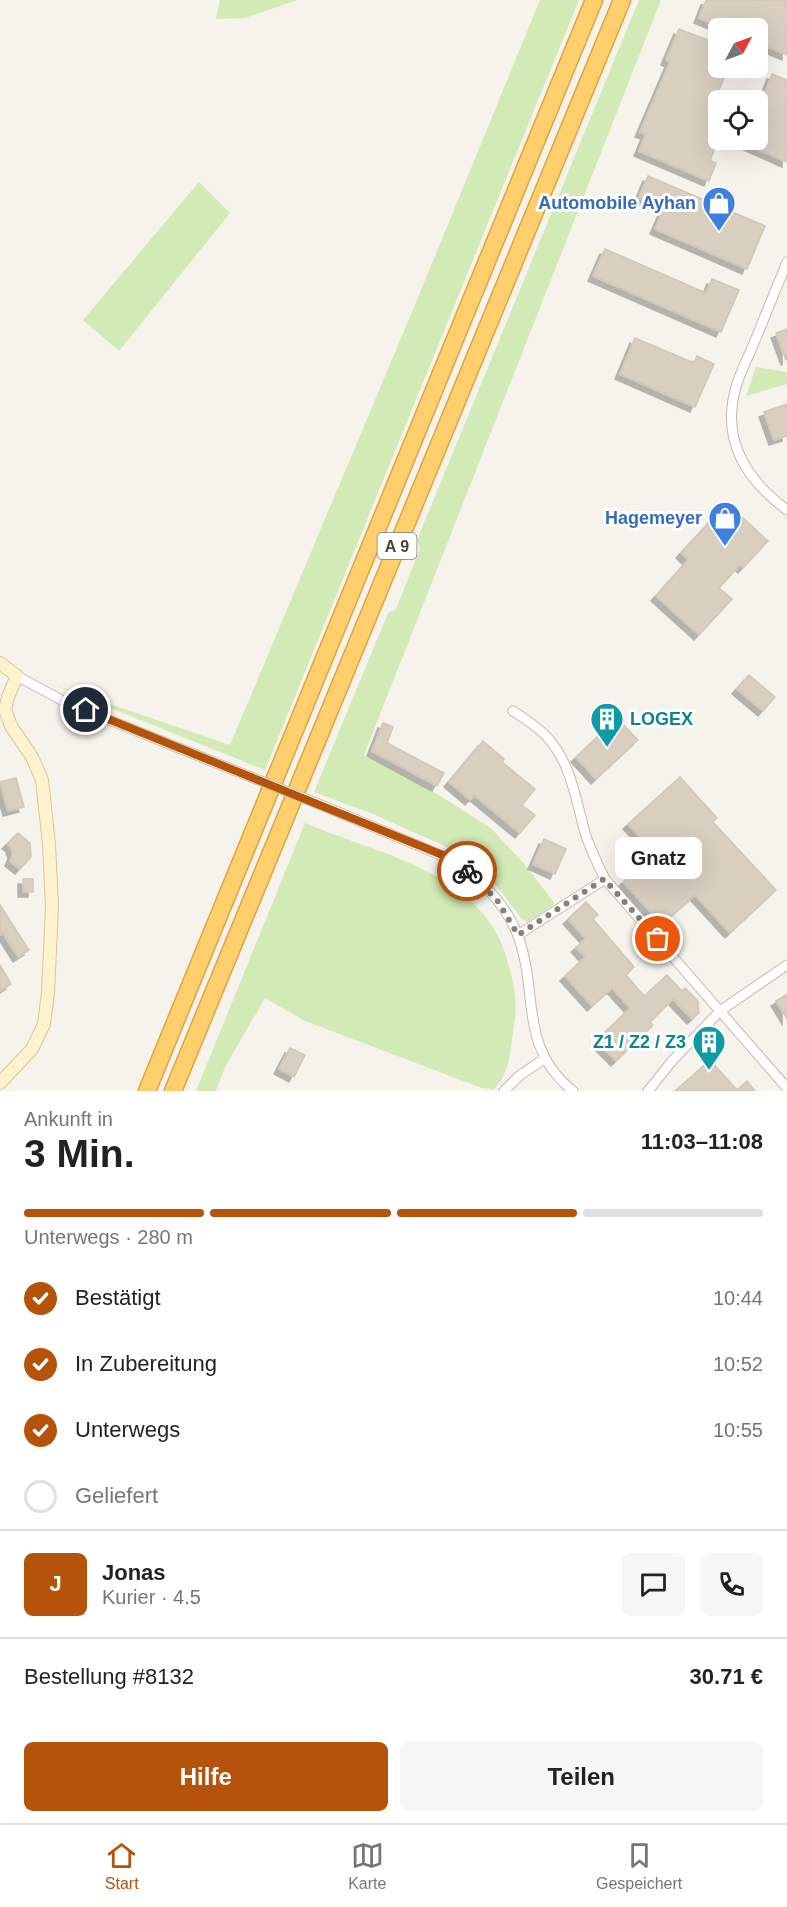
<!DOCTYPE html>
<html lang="de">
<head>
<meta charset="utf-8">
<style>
  :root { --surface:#fff; --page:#f6f6f6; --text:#222; --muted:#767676; --line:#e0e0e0; --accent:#b45309 }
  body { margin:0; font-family:Helvetica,sans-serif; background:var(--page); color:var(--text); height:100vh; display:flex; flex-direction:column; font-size:22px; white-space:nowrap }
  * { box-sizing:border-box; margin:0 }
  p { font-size:20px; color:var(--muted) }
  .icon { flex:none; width:33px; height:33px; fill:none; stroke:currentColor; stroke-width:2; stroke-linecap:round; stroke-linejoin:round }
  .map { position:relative; height:1091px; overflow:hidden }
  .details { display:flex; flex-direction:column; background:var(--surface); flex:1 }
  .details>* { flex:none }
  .needle { width:39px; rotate:49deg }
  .controls { position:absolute; left:708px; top:18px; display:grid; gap:12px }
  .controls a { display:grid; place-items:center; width:60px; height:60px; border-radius:9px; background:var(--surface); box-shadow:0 6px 24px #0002; font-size:30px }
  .pin { position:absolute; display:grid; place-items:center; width:51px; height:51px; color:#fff; margin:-26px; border:3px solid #fff; border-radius:50%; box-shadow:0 2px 6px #0007 }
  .courier { position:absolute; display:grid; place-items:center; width:60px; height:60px; margin:-30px; border:4px solid #b45309; border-radius:50%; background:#fff; color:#222; box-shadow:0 2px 8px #0007 }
  .bubble { position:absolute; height:42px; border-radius:9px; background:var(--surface); box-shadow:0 6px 24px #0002; font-size:20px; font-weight:700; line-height:42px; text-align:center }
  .overview em { font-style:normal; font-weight:700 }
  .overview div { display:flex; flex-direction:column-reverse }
  .overview { display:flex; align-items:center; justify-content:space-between; height:102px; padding:0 24px }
  h1 { font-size:39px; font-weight:700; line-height:45px }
  .bar { display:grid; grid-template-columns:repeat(4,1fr); gap:9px 6px; align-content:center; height:72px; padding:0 24px }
  .bar i { height:8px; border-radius:4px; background:var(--line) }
  .bar .on { background:var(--accent) }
  .bar p { grid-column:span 4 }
  .line { display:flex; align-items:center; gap:15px; padding:0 24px; border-top:2px solid var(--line) }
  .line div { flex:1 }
  .round { display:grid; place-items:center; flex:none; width:63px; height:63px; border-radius:9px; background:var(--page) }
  ol { padding:0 24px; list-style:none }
  li { display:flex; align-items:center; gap:18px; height:66px }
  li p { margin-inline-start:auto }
  li .icon { padding:6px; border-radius:50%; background:var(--accent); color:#fff; stroke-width:4 }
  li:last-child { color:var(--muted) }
  li i { width:33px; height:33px; border:3px solid var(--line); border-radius:50% }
  .primary-button { display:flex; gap:12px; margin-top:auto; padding:12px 24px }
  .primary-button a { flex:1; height:69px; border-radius:9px; background:var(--accent); color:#fff; font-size:24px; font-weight:700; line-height:69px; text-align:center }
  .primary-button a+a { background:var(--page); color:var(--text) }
  .dock { display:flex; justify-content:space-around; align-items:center; height:84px; border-top:2px solid var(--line); background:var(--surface); font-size:16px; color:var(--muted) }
  .dock a { display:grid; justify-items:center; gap:3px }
  .dock .on { color:var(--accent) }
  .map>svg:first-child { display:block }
</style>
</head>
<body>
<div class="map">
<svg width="787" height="1091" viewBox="0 0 787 1091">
  <defs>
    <filter id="shadow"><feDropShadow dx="-5" dy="5" stdDeviation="0" flood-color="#0004"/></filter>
  </defs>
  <rect width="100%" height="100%" fill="#f6f3ec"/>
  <path fill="#d2eab5" d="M220 0H297L245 18 216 19Z
    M540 0H579L265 770 51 684 230 745 412 312Z
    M639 0H661L364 755 437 794 491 828 526 866 555 904 528 922 522 919 488 875 458 852 373 814 314 792 388 613 396 609 420 549 417 540Z
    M199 182 230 213 119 351 83 320Z
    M756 367 787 372V384L746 396Z
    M305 823C382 856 487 872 509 966 514 985 518 1006 514 1025 511 1045 510 1075 494 1089L482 1088 305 1021 265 998 225 1067 216 1091H196Z"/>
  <path fill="#d8cfc1" stroke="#d3c7b4" stroke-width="1.5" filter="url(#shadow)" d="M706 0H787V55L758 43V28H723L699 18Z
    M679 29 718 44V68H728L718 93 735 100H718V139L710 161 716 163 709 181 639 151 646 134 640 132 670 62 666 60Z
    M772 74 787 80V162L737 140H758V110Z
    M648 176 765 226 747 269 655 229 664 208 639 198Z
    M605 249 706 293 712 279 739 290 721 332 593 276Z
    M787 329V360H786L776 333Z
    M635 338 694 363 697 356 714 364 695 407 620 374Z
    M787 404V436L774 440 764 412Z
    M727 503 768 541 743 568 740 565 719 588 732 599 699 635 656 596 688 560 681 553Z
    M749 675 775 697 763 711 737 689Z
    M617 718 638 740 596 779 576 757Z
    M383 723 393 727 387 743 444 773 437 786 372 751Z
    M483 741 504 759 502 762 535 789 522 805 535 815 520 833 474 795 470 800 449 782Z
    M680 777 717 818 713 822 776 890 730 933 695 895 669 918 664 913 657 919 623 882 654 852 628 824Z
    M16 778 24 807 8 811 0 782Z
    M18 833 30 843 31 857 20 869 10 861 13 854 11 847 7 844Z
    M544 839 566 849 555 874 533 864Z
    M23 879H33V892H23Z
    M586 902 598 915 593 919 634 967 626 975 644 996 667 975 682 991 685 988 698 1001 699 1013 692 1019 673 999 650 1022 653 1025 616 1061 596 1041 630 1008 612 988 592 1006 565 976 585 957 576 947 586 939 568 919Z
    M0 905 29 950 18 957 3 933 0 935Z
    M0 965 11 984 0 991Z
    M787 994V1019L776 1001Z
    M290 1048 305 1055 294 1077 279 1069Z
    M710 1060 737 1090 747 1081 755 1091H675Z"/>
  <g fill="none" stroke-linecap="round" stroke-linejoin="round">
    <defs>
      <path id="street" d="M787 262C776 289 765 316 754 343 748 358 740 372 736 387 721 439 745 479 787 510
        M17 676 67 703 241 773
        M513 711C525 719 537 726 547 737 572 764 576 802 586 836 591 850 598 865 605 879L787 1088
        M326 807 445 857C476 875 505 901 518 936 539 993 518 1047 573 1091
        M518 935 605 879
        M504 1091 519 1076 544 1059
        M648 1091 672 1061 720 1011 787 965"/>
      <path id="secondary" d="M0 663 17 676 8 697 5 710 11 726 32 757 42 780 49 844 52 906 48 993 44 1024 32 1049 0 1083"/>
      <path id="highway" d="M147 1091 594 0
        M173 1091 622 0"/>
    </defs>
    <use href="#street" stroke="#c2bbae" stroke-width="11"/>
    <use href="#secondary" stroke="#d6c79b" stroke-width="14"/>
    <use href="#highway" stroke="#e0a43c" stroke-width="19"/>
    <use href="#street" stroke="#fff" stroke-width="9"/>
    <use href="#secondary" stroke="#fff3cd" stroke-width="12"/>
    <use href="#highway" stroke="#ffcf6e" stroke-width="16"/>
    <defs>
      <path id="street-bridge" d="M241 773 326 807"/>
    </defs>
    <use href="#street-bridge" stroke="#c2bbae" stroke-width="11" stroke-linecap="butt"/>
    <use href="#street-bridge" stroke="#fff" stroke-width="9"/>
  </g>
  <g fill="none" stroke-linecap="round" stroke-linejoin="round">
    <path stroke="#878178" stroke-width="6" stroke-dasharray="0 10.8" d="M467 871 497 900 518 935 604 879 658 939"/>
    <path stroke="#b45309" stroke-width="8" d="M86 710 445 856 467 871"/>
  </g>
  <defs>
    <symbol id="shop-pin" viewBox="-11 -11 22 30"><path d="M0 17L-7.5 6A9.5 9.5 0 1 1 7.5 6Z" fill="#3f7fe0" stroke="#fff"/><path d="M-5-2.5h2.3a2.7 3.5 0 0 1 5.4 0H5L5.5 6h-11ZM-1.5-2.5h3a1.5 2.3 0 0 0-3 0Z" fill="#fff"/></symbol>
    <symbol id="building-pin" viewBox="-11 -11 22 30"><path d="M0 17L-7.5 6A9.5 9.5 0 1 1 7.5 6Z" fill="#0f9aa8" stroke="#fff"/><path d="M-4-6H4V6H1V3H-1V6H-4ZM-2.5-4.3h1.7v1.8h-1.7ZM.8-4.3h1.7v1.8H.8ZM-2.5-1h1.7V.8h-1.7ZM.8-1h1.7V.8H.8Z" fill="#fff"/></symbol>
  </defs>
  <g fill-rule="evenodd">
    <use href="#shop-pin" x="700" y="184" width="38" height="52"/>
    <use href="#shop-pin" x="706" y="499" width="38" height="52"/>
    <use href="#building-pin" x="588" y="700" width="38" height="52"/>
    <use href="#building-pin" x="690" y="1023" width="38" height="52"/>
  </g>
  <g text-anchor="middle" stroke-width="6" stroke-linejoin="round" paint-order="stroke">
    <rect fill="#fff" stroke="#817c74" stroke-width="1.5" x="377.5" y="533" width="39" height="26" rx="4.5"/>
    <g font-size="16" font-weight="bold" fill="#4b4439">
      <text x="397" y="552">A 9</text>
    </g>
    <g font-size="18" font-weight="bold" fill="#366cbe" stroke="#fff" text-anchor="end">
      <text x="696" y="209">Automobile Ayhan</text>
      <text x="702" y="524">Hagemeyer</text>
    </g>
    <g font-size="18" font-weight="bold" fill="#0d838f" stroke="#fff" text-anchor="start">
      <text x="630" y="725">LOGEX</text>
      <text x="686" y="1048" text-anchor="end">Z1 / Z2 / Z3</text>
    </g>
  </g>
</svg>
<div class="controls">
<a><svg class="needle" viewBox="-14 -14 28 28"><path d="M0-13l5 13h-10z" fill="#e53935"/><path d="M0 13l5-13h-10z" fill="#767676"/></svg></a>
<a><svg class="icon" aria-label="locate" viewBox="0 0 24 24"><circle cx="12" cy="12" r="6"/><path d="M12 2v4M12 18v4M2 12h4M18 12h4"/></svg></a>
</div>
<div class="pin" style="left:658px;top:939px;background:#ea580c"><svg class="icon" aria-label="bag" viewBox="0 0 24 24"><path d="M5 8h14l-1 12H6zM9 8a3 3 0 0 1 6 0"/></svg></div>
<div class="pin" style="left:86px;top:710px;background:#1f2937"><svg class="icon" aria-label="home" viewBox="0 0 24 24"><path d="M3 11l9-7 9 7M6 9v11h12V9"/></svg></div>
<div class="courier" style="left:467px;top:871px"><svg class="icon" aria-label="bike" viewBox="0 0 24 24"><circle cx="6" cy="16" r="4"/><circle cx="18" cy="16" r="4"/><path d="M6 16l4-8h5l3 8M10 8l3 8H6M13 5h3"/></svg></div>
<div class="bubble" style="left:615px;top:837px;width:87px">Gnatz</div>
</div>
<section class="details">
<div class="overview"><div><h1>3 Min.</h1><p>Ankunft in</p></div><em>11:03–11:08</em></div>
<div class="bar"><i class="on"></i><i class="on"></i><i class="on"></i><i></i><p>Unterwegs · 280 m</p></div>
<ol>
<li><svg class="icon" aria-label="check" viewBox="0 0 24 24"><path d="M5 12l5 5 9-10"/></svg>Bestätigt<p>10:44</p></li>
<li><svg class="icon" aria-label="check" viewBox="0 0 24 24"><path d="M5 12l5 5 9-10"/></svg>In Zubereitung<p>10:52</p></li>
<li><svg class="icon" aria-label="check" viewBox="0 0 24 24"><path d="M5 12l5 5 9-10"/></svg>Unterwegs<p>10:55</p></li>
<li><i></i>Geliefert</li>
</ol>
<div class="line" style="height:108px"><b class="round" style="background:var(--accent);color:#fff">J</b><div><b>Jonas</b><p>Kurier · 4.5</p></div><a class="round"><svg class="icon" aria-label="chat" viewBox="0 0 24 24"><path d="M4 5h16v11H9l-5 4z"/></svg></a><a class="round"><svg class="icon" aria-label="phone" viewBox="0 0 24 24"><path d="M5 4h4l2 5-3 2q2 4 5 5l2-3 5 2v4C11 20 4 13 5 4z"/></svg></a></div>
<div class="line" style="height:78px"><div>Bestellung #8132</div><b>30.71 €</b></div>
<div class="primary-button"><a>Hilfe</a><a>Teilen</a></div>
</section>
<nav class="dock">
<a class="on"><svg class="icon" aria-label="home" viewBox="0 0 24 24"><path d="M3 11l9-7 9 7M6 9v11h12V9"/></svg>Start</a>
<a><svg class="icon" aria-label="map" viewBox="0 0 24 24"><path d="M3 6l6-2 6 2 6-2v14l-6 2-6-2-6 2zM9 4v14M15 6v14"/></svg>Karte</a>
<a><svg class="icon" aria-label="saved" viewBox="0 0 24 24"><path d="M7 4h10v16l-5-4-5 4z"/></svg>Gespeichert</a>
</nav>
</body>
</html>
